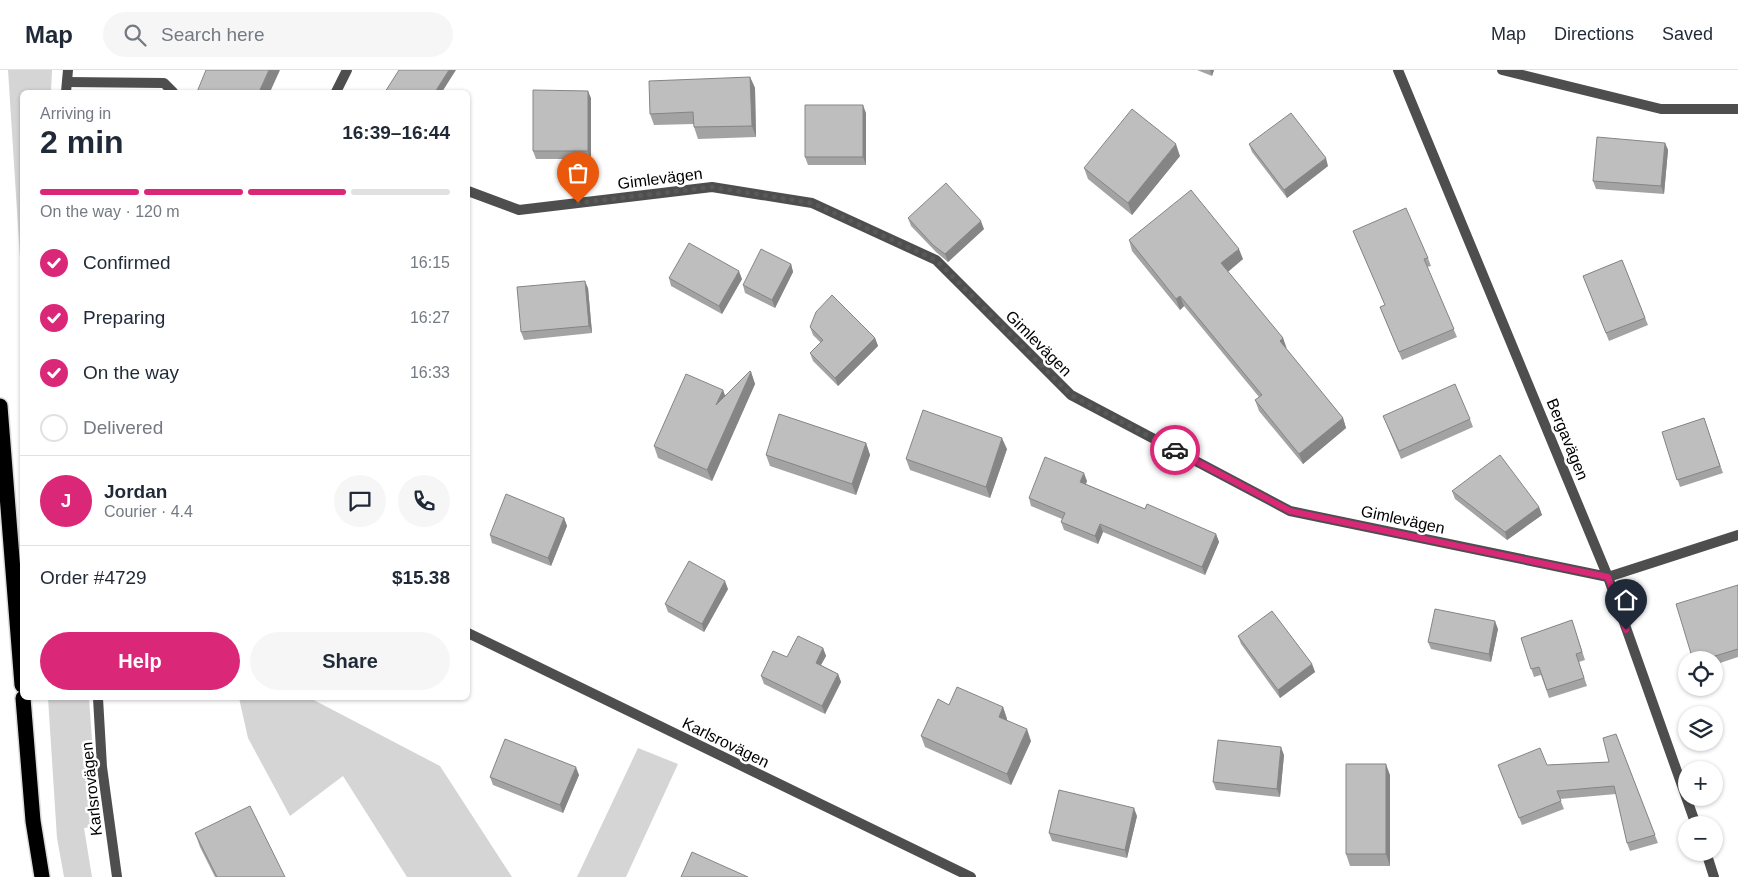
<!DOCTYPE html>
<html lang="en">
<head>
<meta charset="utf-8">
<style>
  :root { --surface:#fff; --page:#f6f6f7; --text:#1f2937; --muted:#747a83; --line:#e0e1e3; --accent:#db2777 }
  body { margin:0; font-family:Helvetica,sans-serif; background:var(--page); color:var(--text); height:100vh; display:flex; flex-direction:column; font-size:19px; white-space:nowrap }
  * { box-sizing:border-box; margin:0 }
  p { font-size:16px; color:var(--muted) }
  .icon { flex:none; width:28px; height:28px; fill:none; stroke:currentColor; stroke-width:2; stroke-linecap:round; stroke-linejoin:round }
  .map { position:relative; flex:1; overflow:hidden }
  .side { position:absolute; left:20px; top:20px; width:450px; height:610px; display:flex; flex-direction:column; background:var(--surface); border-radius:8px; box-shadow:0 1px 4px #0004 }
  .side>* { flex:none }
  .tools { position:absolute; left:1678px; top:581px; display:grid; gap:10px }
  .tools a { display:grid; place-items:center; width:45px; height:45px; border-radius:50%; background:var(--surface); box-shadow:0 1px 4px #0004; font-size:25px }
  .pin { position:absolute; display:grid; place-items:center; width:42px; height:42px; color:#fff; margin:-51px -21px; border-radius:50% 50% 50% 0; rotate:-45deg; box-shadow:0 0 5px #0007 }
  .pin .icon { rotate:45deg }
  .courier { position:absolute; display:grid; place-items:center; width:50px; height:50px; margin:-25px; border:4px solid #db2777; border-radius:50%; background:#fff; color:#222; box-shadow:0 1px 6px #0007 }
  .head em { font-style:normal; font-weight:600 }
  .head div { display:flex; flex-direction:column-reverse }
  .head { display:flex; align-items:center; justify-content:space-between; height:85px; padding:0 20px }
  h1 { font-size:32px; font-weight:600; line-height:38px }
  .bar { display:grid; grid-template-columns:repeat(4,1fr); gap:8px 5px; align-content:center; height:60px; padding:0 20px }
  .bar i { height:6px; border-radius:4px; background:var(--line) }
  .bar .on { background:var(--accent) }
  .bar p { grid-column:span 4 }
  .line { display:flex; align-items:center; gap:12px; padding:0 20px; border-top:1px solid var(--line) }
  .line div { flex:1 }
  .round { display:grid; place-items:center; flex:none; width:52px; height:52px; border-radius:26px; background:var(--page) }
  ol { padding:0 20px; list-style:none }
  li { display:flex; align-items:center; gap:15px; height:55px }
  li p { margin-inline-start:auto }
  li .icon { padding:5px; border-radius:50%; background:var(--accent); color:#fff; stroke-width:4 }
  li:last-child { color:var(--muted) }
  li i { width:28px; height:28px; border:2px solid var(--line); border-radius:50% }
  .cta { display:flex; gap:10px; margin-top:auto; padding:10px 20px }
  .cta a { flex:1; height:58px; border-radius:30px; background:var(--accent); color:#fff; font-size:20px; font-weight:600; line-height:58px; text-align:center }
  .cta a+a { background:var(--page); color:var(--text) }
  header { display:flex; align-items:center; gap:30px; box-sizing:border-box; height:70px; padding:0 25px; background:var(--surface); border-bottom:1px solid var(--line) }
  header strong { font-size:24px }
  nav { display:flex; gap:28px; margin-inline-start:auto; font-size:18px }
  .search { width:350px; height:45px; background:var(--page); display:flex; align-items:center; gap:12px; box-sizing:border-box; padding:0 18px; border-radius:28px; color:var(--muted); font-size:19px }
  .map>svg:first-child { display:block }
</style>
</head>
<body>
<header>
<strong>Map</strong>
<div class="search"><svg class="icon" aria-label="search" viewBox="0 0 24 24"><circle cx="10" cy="10" r="6"/><path d="M15 15l6 6"/></svg>Search here</div>
<nav><a>Map</a><a>Directions</a><a>Saved</a></nav>
</header>
<div class="map">
<svg width="1738" height="807" viewBox="0 0 1738 807">
  <rect width="100%" height="100%" fill="#fff"/>
  <path fill="#d5d5d5" d="M8 0H52L51 22H22V219Z
    M48 628H89L94 699 101 756 84 758 92 807H64L57 768Z
    M239 628H310L440 696 512 807H407L343 706 290 746 248 668Z
    M638 678 678 694 626 807H577Z"/>
  <g fill="none" stroke-linecap="round" stroke-linejoin="round">
    <defs>
      <path id="highway" d="M0 336 22 615
        M23 628 33 751 42 807"/>
    </defs>
    <use href="#highway" stroke="#dbdbdb" stroke-width="18"/>
    <path stroke="#4e4e4e" stroke-width="10" d="M67 12 164 13 173 22
      M98 628 102 697 117 807"/>
    <path stroke="#4e4e4e" stroke-width="10" d="M1398 0 1608 507 1696 755
      M1502 0 1661 39H1738
      M66 22 68 0
      M336 22 347 0
      M468 121 519 140 712 117 812 133 936 190 1071 325 1290 441 1608 507 1738 465
      M468 563 971 807
      M1706 782 1714 807"/>
    <use href="#highway" stroke="#000" stroke-width="15"/>
  </g>
  <path fill="#a3a3a3" d="M1197 0H1214L1212 6Z
    M750 7 755 18 756 67 698 69 694 57V54L654 55 650 44Z
    M591 28V89H536L533 81Z
    M866 43V95H808L805 87Z
    M1665 73 1668 80 1664 124 1596 119 1593 111Z
    M1249 74 1328 96 1287 128 1252 82Z
    M1180 86 1132 145 1088 109 1084 98Z
    M908 148 984 159 948 192 936 182 911 156Z
    M1353 161 1428 188 1431 196 1427 197 1457 267 1402 290 1380 237 1385 235Z
    M1129 170 1243 189 1228 202 1283 268 1286 279 1343 348 1346 358 1303 394 1259 341 1255 330 1259 327 1184 236 1180 240 1132 181Z
    M1622 190 1648 255 1609 271 1583 206Z
    M791 194 793 202 775 238 745 223 743 215Z
    M669 208 742 209 722 244 671 216Z
    M588 218 592 263 524 270 521 262Z
    M810 257 875 268 878 276 838 316 813 291 810 283 821 273 813 265Z
    M751 302 755 314 712 411 658 388 654 376 723 320 725 326Z
    M1383 346 1470 349 1473 357 1401 389Z
    M1704 348 1723 403 1680 417 1662 362Z
    M866 373 870 385 856 425 770 396 766 385Z
    M1007 379 990 428 910 400 906 389Z
    M1087 411 1086 414 1145 439 1216 464 1219 472 1205 505 1103 462 1098 474 1064 460 1061 452 1062 449 1031 436 1029 428Z
    M1452 421 1539 437 1542 445 1507 470 1455 429Z
    M564 448 567 456 551 496 492 473 490 465Z
    M1738 515V587L1714 595V590H1693Z
    M728 519 704 562 668 542 665 534Z
    M1572 550 1585 590 1579 592 1587 616 1549 628 1541 605 1534 607 1521 568Z
    M1498 559 1491 592 1431 579 1428 572Z
    M1238 566 1312 594 1315 602 1280 628 1241 574Z
    M823 578 826 586 821 595 838 604 841 612 825 644 764 614 761 606 787 587Z
    M949 635 1003 637 1007 649V650L1031 671 1011 715 925 677 921 666Z
    M1616 664 1658 773 1630 781 1627 773 1616 724 1560 729 1564 739 1522 755 1501 703 1547 695 1609 692Z
    M1284 685 1280 727 1216 720 1213 712Z
    M579 705 563 743 493 715 490 707Z
    M1390 705V796H1350L1346 784Z
    M1137 746 1127 788 1052 771 1049 763Z
    M195 763 285 807H215L200 777Z"/>
  <path fill="#858585" d="M269 0H280L270 22H259Z
    M449 0H456L442 22H435Z
    M1210 0H1214L1212 6Z
    M750 7 755 18 756 67 752 56Z
    M588 21 591 28V89L588 81Z
    M863 35 866 43V95L863 87Z
    M1665 73 1668 80 1664 124 1661 116Z
    M1176 74 1180 86 1132 145 1128 133Z
    M1326 88 1328 96 1287 128 1284 120Z
    M981 151 984 159 948 192 945 184Z
    M1239 179 1243 189 1225 204 1221 193Z
    M791 194 793 202 775 238 772 230Z
    M739 201 742 209 722 244 719 236Z
    M585 211 588 218 592 263 589 256Z
    M1180 226 1184 236 1180 240 1176 229Z
    M875 268 878 276 838 316 835 308Z
    M1283 268 1287 279 1280 271Z
    M751 302 755 314 712 411 707 400Z
    M723 320 727 331 716 335Z
    M1343 348 1346 358 1303 394 1299 384Z
    M1002 368 1007 379 990 428 986 417Z
    M866 373 870 385 856 425 852 414Z
    M1084 403 1087 411 1083 420 1080 412Z
    M1539 437 1542 445 1507 470 1505 462Z
    M564 448 567 456 551 496 548 488Z
    M1100 454 1103 462 1098 474 1095 466Z
    M1216 464 1219 472 1205 505 1202 497Z
    M725 511 728 519 704 562 702 554Z
    M1495 551 1498 559 1491 592 1489 584Z
    M823 578 826 586 818 600 816 593Z
    M1312 594 1315 602 1280 628 1278 620Z
    M838 604 841 612 825 644 822 636Z
    M1003 637 1007 649 1003 658 999 647Z
    M1027 659 1031 671 1011 715 1007 704Z
    M1281 677 1284 685 1280 727 1277 719Z
    M1386 694 1390 705V796L1386 784Z
    M576 697 579 705 563 743 560 735Z
    M1134 738 1137 746 1127 788 1125 780Z"/>
  <path fill="#bebebe" stroke="#858585" d="M206 0H269L259 22H197Z
    M399 0H449L435 22H385Z
    M750 7 752 56 694 57 693 42 650 44 649 11Z
    M533 20 588 21V81H533Z
    M805 35H863V87H805Z
    M1132 39 1176 74 1128 133 1084 98Z
    M1291 43 1326 88 1284 120 1249 74Z
    M1597 67 1665 73 1661 116 1593 111Z
    M946 113 981 151 945 184 933 175 908 148Z
    M1191 120 1239 179 1221 193 1283 268 1280 271 1343 348 1299 384 1255 330 1262 325 1180 226 1176 229 1129 170Z
    M1406 138 1428 188 1424 189 1454 259 1399 282 1380 237 1385 235 1353 161Z
    M689 173 739 201 719 236 669 208Z
    M761 179 791 194 772 230 743 215Z
    M1622 190 1645 248 1606 263 1583 206Z
    M585 211 589 256 521 262 517 217Z
    M832 225 875 268 835 308 810 283 823 270 810 257 816 242Z
    M750 301 751 302 707 400 654 376 686 304 723 320 716 335Z
    M1455 314 1470 349 1399 381 1383 346Z
    M923 340 1002 368 986 417 906 389Z
    M779 344 866 373 852 414 766 385Z
    M1704 348 1720 396 1677 410 1662 362Z
    M1500 385 1539 437 1505 462 1452 421Z
    M1045 387 1084 403 1080 412 1145 439 1147 434 1216 464 1202 497 1100 454 1095 466 1061 452 1065 443 1029 428Z
    M506 424 564 448 548 488 490 465Z
    M689 491 725 511 702 554 665 534Z
    M1738 515V579L1702 590H1693L1676 534Z
    M1435 539 1495 551 1489 584 1428 572Z
    M1272 541 1312 594 1278 620 1238 566Z
    M1572 550 1582 582 1576 584 1584 608 1547 620 1539 597 1531 599 1521 568Z
    M798 566 823 578 816 593 838 604 822 636 761 606 773 581 787 587Z
    M957 617 1003 637 999 647 1027 659 1007 704 921 666 938 629 949 635Z
    M1616 664 1655 765 1627 773 1614 716 1557 721 1561 731 1519 748 1498 695 1540 678 1547 695 1609 692 1603 668Z
    M505 669 576 697 560 735 490 707Z
    M1218 670 1281 677 1277 719 1213 712Z
    M1346 694H1386V784H1346Z
    M1059 720 1134 738 1125 780 1049 763Z
    M250 736 285 807H217L195 763Z
    M692 782 748 807H681Z"/>
  <g fill="none" stroke-linecap="round" stroke-linejoin="round">
    <path stroke="#595959" stroke-width="5" stroke-dasharray="0 9" d="M578 133 712 117 812 133 936 190 1071 325 1175 380"/>
    <path stroke="#db2777" stroke-width="6" d="M1175 380 1290 441 1608 507 1626 560"/>
  </g>
  <g text-anchor="middle" stroke-width="5" stroke-linejoin="round" paint-order="stroke">
    <g font-size="16" fill="#000" stroke="#fff">
      <text transform="translate(660 108) rotate(-7)" y="6">Gimlevägen</text>
      <text transform="translate(1039 273) rotate(45)" y="6">Gimlevägen</text>
      <text transform="translate(1568 369) rotate(68)" y="6">Bergavägen</text>
      <text transform="translate(1403 449) rotate(12)" y="6">Gimlevägen</text>
      <text transform="translate(726 672) rotate(26)" y="6">Karlsrovägen</text>
      <text transform="translate(91 719) rotate(-96)" y="6">Karlsrovägen</text>
    </g>
  </g>
</svg>
<div class="tools">
<a><svg class="icon" aria-label="locate" viewBox="0 0 24 24"><circle cx="12" cy="12" r="6"/><path d="M12 2v4M12 18v4M2 12h4M18 12h4"/></svg></a>
<a><svg class="icon" aria-label="layers" viewBox="0 0 24 24"><path d="M12 4l9 5-9 5-9-5zM3 14l9 5 9-5"/></svg></a>
<a>+</a>
<a>−</a>
</div>
<div class="pin" style="left:578px;top:133px;background:#ea580c"><svg class="icon" aria-label="bag" viewBox="0 0 24 24"><path d="M5 8h14l-1 12H6zM9 8a3 3 0 0 1 6 0"/></svg></div>
<div class="pin" style="left:1626px;top:560px;background:#1f2937"><svg class="icon" aria-label="home" viewBox="0 0 24 24"><path d="M3 11l9-7 9 7M6 9v11h12V9"/></svg></div>
<div class="courier" style="left:1175px;top:380px"><svg class="icon" aria-label="car" viewBox="0 0 24 24"><path d="M5 17H2v-5l4-1 3-4h7l3 4 3 1v5h-3M9 17h6M6 11h13"/><circle cx="7" cy="17" r="2"/><circle cx="17" cy="17" r="2"/></svg></div>
<section class="side">
<div class="head"><div><h1>2 min</h1><p>Arriving in</p></div><em>16:39–16:44</em></div>
<div class="bar"><i class="on"></i><i class="on"></i><i class="on"></i><i></i><p>On the way · 120 m</p></div>
<ol>
<li><svg class="icon" aria-label="check" viewBox="0 0 24 24"><path d="M5 12l5 5 9-10"/></svg>Confirmed<p>16:15</p></li>
<li><svg class="icon" aria-label="check" viewBox="0 0 24 24"><path d="M5 12l5 5 9-10"/></svg>Preparing<p>16:27</p></li>
<li><svg class="icon" aria-label="check" viewBox="0 0 24 24"><path d="M5 12l5 5 9-10"/></svg>On the way<p>16:33</p></li>
<li><i></i>Delivered</li>
</ol>
<div class="line" style="height:90px"><b class="round" style="background:var(--accent);color:#fff">J</b><div><b>Jordan</b><p>Courier · 4.4</p></div><a class="round"><svg class="icon" aria-label="chat" viewBox="0 0 24 24"><path d="M4 5h16v11H9l-5 4z"/></svg></a><a class="round"><svg class="icon" aria-label="phone" viewBox="0 0 24 24"><path d="M5 4h4l2 5-3 2q2 4 5 5l2-3 5 2v4C11 20 4 13 5 4z"/></svg></a></div>
<div class="line" style="height:65px"><div>Order #4729</div><b>$15.38</b></div>
<div class="cta"><a>Help</a><a>Share</a></div>
</section>
</div>
</body>
</html>
